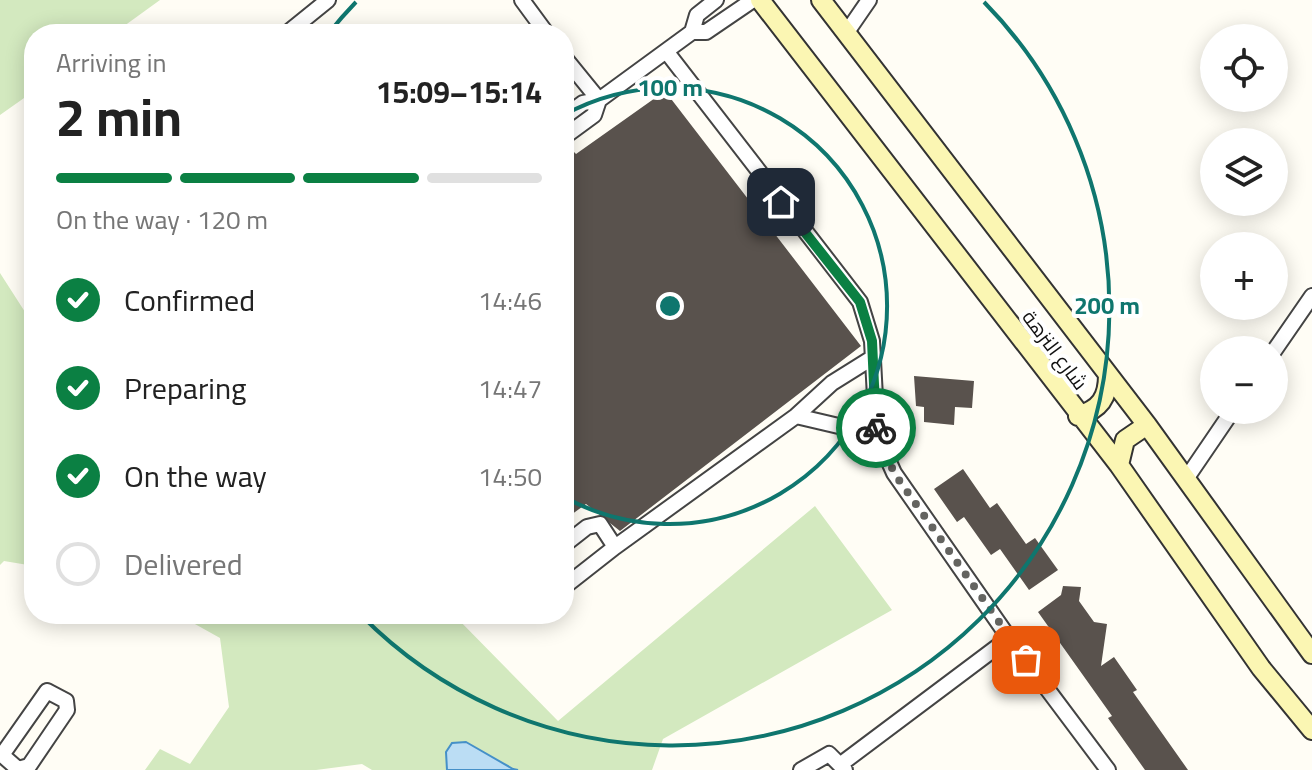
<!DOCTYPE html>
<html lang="en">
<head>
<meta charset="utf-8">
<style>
  :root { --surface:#fff; --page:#f2f2f2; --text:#222; --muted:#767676; --line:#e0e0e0; --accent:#0b8043 }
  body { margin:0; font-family:Georgia,Cairo,serif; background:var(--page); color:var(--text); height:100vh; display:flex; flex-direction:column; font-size:30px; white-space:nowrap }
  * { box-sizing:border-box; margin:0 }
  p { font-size:26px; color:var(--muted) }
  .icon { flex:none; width:44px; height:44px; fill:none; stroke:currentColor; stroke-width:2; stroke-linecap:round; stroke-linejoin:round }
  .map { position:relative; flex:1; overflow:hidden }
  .side { position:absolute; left:24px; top:24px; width:550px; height:600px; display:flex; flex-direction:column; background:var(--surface); border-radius:32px; box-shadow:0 4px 20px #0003 }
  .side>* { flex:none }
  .tools { position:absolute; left:1200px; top:24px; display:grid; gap:16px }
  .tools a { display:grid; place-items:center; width:88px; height:88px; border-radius:50%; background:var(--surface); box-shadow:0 4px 20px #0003; font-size:40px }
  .pin { position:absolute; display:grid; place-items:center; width:68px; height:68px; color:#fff; margin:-34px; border-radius:16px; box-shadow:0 4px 12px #0006 }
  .courier { position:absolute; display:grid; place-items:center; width:80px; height:80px; margin:-40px; border:6px solid #0b8043; border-radius:50%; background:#fff; color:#222; box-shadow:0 2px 10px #0007 }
  .summary em { font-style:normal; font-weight:700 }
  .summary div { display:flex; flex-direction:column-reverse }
  .summary { display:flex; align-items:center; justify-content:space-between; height:136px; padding:0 32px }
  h1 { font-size:52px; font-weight:700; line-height:60px }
  .bar { display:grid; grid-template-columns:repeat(4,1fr); gap:12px 8px; align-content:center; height:96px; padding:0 32px }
  .bar i { height:10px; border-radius:6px; background:var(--line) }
  .bar .active { background:var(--accent) }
  .bar p { grid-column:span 4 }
  ol { padding:0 32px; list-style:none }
  li { display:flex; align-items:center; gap:24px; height:88px }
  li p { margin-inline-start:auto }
  li .icon { padding:8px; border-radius:50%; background:var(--accent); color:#fff; stroke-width:4 }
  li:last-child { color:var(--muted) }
  li i { width:44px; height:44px; border:4px solid var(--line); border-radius:50% }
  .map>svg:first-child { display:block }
</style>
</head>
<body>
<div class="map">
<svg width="1312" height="770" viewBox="0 0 1312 770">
  <rect width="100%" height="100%" fill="#fffdf5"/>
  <path fill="#d3e9bf" d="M0 0H160L113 34H34V91L0 115Z
    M0 273 34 326V566L4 561 0 565Z
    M815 506 892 610 663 739 652 770H372L362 764 316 770H145L160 749 190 764 229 707 220 638 177 614H453L558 721Z"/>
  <path fill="#bbddf4" stroke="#4590c8" stroke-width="2" d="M466 742 513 769 518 770H447L446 752 452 743Z"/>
  <path fill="#59524d" d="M665 91 861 346 620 531 586 504 564 520V147L568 146 576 154Z
    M914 376 974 381 972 408 955 407 954 425 924 422V407L916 406Z
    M963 469 990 508 997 503 1026 544 1035 538 1058 570 1029 590 1000 549 991 555 964 517 957 522 934 489Z
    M1063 586 1081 587 1079 601 1094 622 1107 624 1101 666 1114 657 1137 690 1133 692 1188 770H1145L1108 718 1112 716 1038 612 1061 595Z"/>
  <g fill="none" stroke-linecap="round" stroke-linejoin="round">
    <defs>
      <path id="street" d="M522 0 547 34
        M692 32 697 15 716 0
        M847 32 869 0
        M286 34 328 0
        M666 51 860 302 872 341 877 435 894 473 1009 638 1108 770
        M564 57 599 100
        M564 117 583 103 599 100 692 32H706L753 0
        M564 137 594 115 599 100
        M1274 351 1312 296
        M796 416 877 435
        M1186 479 1233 410
        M564 545 587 527 600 524 615 547 564 587
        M615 547 796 416 832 383 872 358
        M47 691 66 701 67 710 29 766 18 769 2 755Z
        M841 764 1009 638
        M801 770 829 754 845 770"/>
      <path id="secondary" d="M760 0 1119 465 1261 668 1312 730
        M821 0 1147 425 1312 654
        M1078 416C1100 409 1108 398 1108 375
        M1119 465 1125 440 1147 425"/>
    </defs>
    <use href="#street" stroke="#444" stroke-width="18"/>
    <use href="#secondary" stroke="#333" stroke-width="22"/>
    <use href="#street" stroke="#fff" stroke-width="14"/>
    <use href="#secondary" stroke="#fbf6b3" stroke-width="18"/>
  </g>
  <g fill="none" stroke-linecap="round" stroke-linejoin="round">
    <path stroke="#646461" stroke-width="8" stroke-dasharray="0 14.4" d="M876 428 894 473 1026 660"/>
    <path stroke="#0b8043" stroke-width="10" d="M781 202 860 302 872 341 876 428"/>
  </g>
  <g fill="none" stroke="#0f766e" stroke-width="4">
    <path d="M564 115A218 218 0 1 1 564 497"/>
    <path d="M328 34A437 437 0 0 1 356 2M984 2A437 437 0 0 1 361 615"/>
  </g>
  <g text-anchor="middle" stroke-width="8" stroke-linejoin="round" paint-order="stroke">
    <g font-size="20" fill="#111" stroke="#fff">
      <text transform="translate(1055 350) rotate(53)" y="7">شارع النزهة</text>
    </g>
  </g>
  <circle cx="670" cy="306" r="12" fill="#0f766e" stroke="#fff" stroke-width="4"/>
  <g font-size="24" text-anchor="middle" font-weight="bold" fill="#0f766e" stroke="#fff" stroke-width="8" stroke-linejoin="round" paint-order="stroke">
    <text x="670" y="96">100 m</text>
    <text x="1107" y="314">200 m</text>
  </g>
</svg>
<div class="tools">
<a><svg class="icon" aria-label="locate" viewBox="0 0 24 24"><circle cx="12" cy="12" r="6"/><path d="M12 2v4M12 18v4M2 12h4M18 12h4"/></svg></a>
<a><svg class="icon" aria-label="layers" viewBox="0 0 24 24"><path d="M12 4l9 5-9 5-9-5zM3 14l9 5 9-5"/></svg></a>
<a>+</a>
<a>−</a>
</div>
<div class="pin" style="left:1026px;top:660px;background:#ea580c"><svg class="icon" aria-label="bag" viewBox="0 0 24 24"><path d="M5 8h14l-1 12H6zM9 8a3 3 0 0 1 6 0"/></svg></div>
<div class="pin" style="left:781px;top:202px;background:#1f2937"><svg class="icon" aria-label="home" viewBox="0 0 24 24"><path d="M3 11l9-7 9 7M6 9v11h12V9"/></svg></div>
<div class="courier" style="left:876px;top:428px"><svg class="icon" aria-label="bike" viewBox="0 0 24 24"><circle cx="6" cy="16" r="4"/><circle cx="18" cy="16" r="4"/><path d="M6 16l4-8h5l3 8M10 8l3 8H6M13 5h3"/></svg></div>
<section class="side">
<div class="summary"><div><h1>2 min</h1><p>Arriving in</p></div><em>15:09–15:14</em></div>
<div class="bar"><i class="active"></i><i class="active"></i><i class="active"></i><i></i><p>On the way · 120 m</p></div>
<ol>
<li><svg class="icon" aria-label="check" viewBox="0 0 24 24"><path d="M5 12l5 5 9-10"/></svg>Confirmed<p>14:46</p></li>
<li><svg class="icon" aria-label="check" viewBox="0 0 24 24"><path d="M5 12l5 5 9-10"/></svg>Preparing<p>14:47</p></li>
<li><svg class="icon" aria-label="check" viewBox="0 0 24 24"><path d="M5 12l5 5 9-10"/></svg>On the way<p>14:50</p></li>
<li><i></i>Delivered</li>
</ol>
</section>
</div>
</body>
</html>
